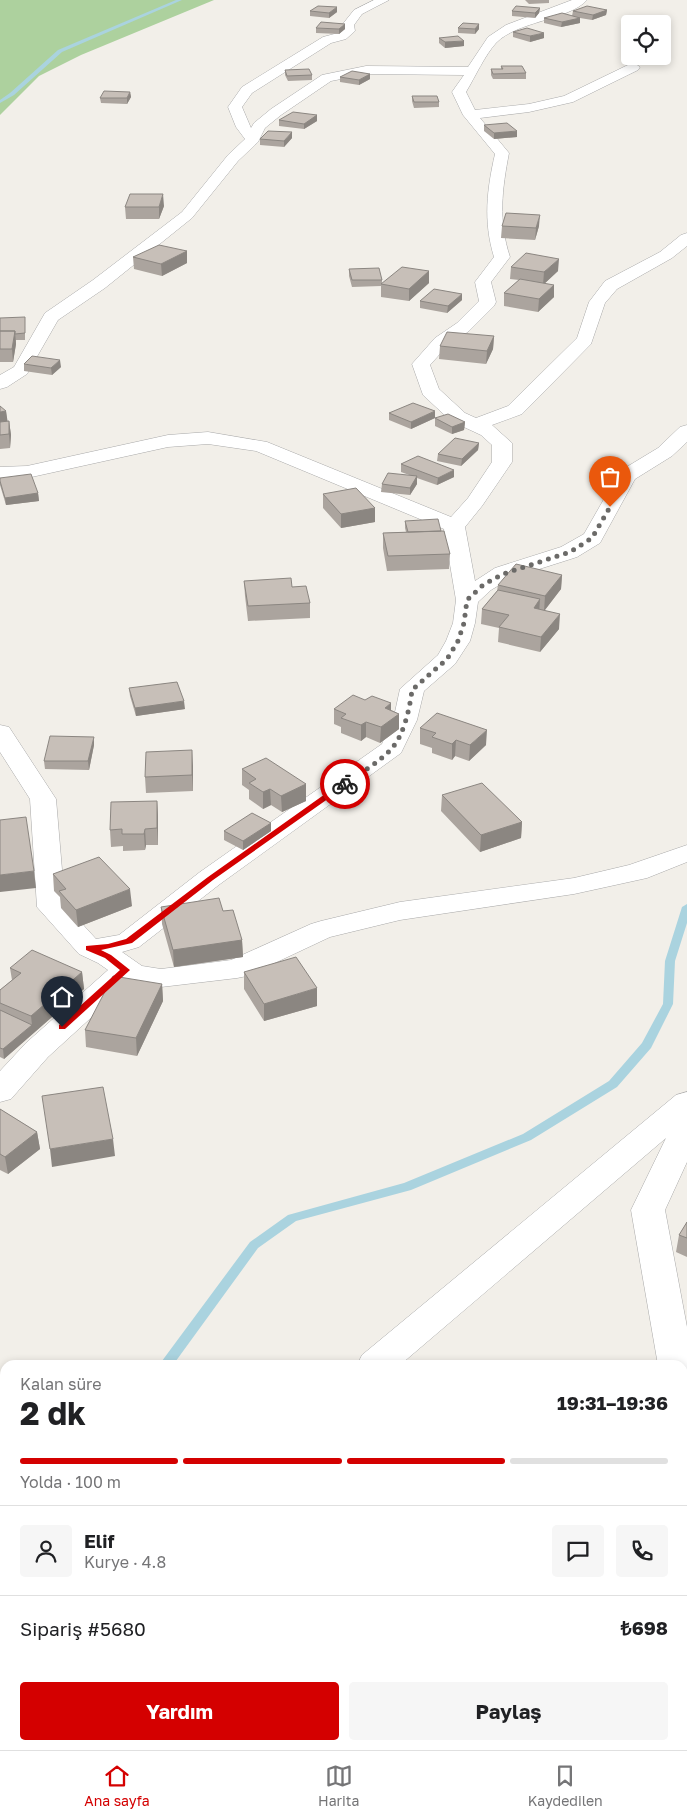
<!DOCTYPE html>
<html lang="tr">
<head>
<meta charset="utf-8">
<style>
  :root { --surface:#fff; --page:#f6f6f6; --text:#202124; --muted:#757577; --line:#e0e0e0; --accent:#d40000 }
  body { margin:0; font-family:"Golos Text",sans-serif; background:var(--page); color:var(--text); height:100vh; display:flex; flex-direction:column; font-size:19px; white-space:nowrap }
  * { box-sizing:border-box; margin:0 }
  p { font-size:16px; color:var(--muted) }
  .icon { flex:none; width:28px; height:28px; fill:none; stroke:currentColor; stroke-width:2; stroke-linecap:round; stroke-linejoin:round }
  .map { position:relative; flex:1; overflow:hidden }
  .side { position:absolute; left:0px; top:1360px; width:688px; height:390px; display:flex; flex-direction:column; background:var(--surface); border-radius:15px 15px 0 0; box-shadow:0 2px 8px #0003 }
  .side>* { flex:none }
  .buttons { position:absolute; left:621px; top:15px; display:grid; gap:10px }
  .buttons a { display:grid; place-items:center; width:50px; height:50px; border-radius:5px; background:var(--surface); box-shadow:0 2px 8px #0003; font-size:25px }
  .pin { position:absolute; display:grid; place-items:center; width:42px; height:42px; color:#fff; margin:-51px -21px; border-radius:50% 50% 50% 0; rotate:-45deg; box-shadow:0 0 5px #0007 }
  .pin .icon { rotate:45deg }
  .courier { position:absolute; display:grid; place-items:center; width:50px; height:50px; margin:-25px; border:4px solid #d40000; border-radius:50%; background:#fff; color:#222; box-shadow:0 1px 6px #0007 }
  .overview em { font-style:normal; font-weight:700 }
  .overview div { display:flex; flex-direction:column-reverse }
  .overview { display:flex; align-items:center; justify-content:space-between; height:85px; padding:0 20px }
  h1 { font-size:32px; font-weight:700; line-height:38px }
  .bar { display:grid; grid-template-columns:repeat(4,1fr); gap:8px 5px; align-content:center; height:60px; padding:0 20px }
  .bar i { height:6px; border-radius:4px; background:var(--line) }
  .bar .current { background:var(--accent) }
  .bar p { grid-column:span 4 }
  .line { display:flex; align-items:center; gap:12px; padding:0 20px; border-top:1px solid var(--line) }
  .line div { flex:1 }
  .round { display:grid; place-items:center; flex:none; width:52px; height:52px; border-radius:5px; background:var(--page) }
  .button { display:flex; gap:10px; margin-top:auto; padding:10px 20px }
  .button a { flex:1; height:58px; border-radius:5px; background:var(--accent); color:#fff; font-size:20px; font-weight:700; line-height:58px; text-align:center }
  .button a+a { background:var(--page); color:var(--text) }
  .menu { display:flex; justify-content:space-around; align-items:center; height:70px; border-top:1px solid var(--line); background:var(--surface); font-size:14px; color:var(--muted) }
  .menu a { display:grid; justify-items:center; gap:2px }
  .menu .current { color:var(--accent) }
  .map>svg:first-child { display:block }
</style>
</head>
<body>
<div class="map">
<svg width="687" height="1750" viewBox="0 0 687 1750">
  <rect width="100%" height="100%" fill="#f2efe9"/>
  <path fill="#add19e" d="M0 0H214L81 55 39 76 0 115Z"/>
  <g fill="none" stroke-linecap="round" stroke-linejoin="round">
    <path fill="#aad3df" fill-rule="evenodd" d="M176 0H182L62 52 14 95 0 103V100L10 93 58 50Z
      M687 904V923L675 961 673 1004 651 1048 617 1087 531 1140 411 1190 296 1221 258 1248 173 1365H159L250 1242 288 1215 404 1183 523 1134 609 1081 642 1043 663 1004 665 961 682 907Z
      M5 1441V1453L0 1455V1443Z"/>
    <defs>
      <path id="minor" d="M374 0H389L362 14 354 25 355 31 346 39 331 43 252 93 242 107 251 128 254 123 271 109 322 75 366 66 468 67 488 37 506 25 572 0H587C569 20 517 21 496 43 485 55 475 77 466 92L475 110 529 104 564 96 630 64 634 63 640 67 638 70 573 102 529 112 480 118 509 153C502 189 498 221 510 257L491 282 496 302 494 306 469 331 447 346 430 365 439 389 465 413 476 418 508 406 577 338 589 302 605 281 660 252 681 235 687 233V246L672 258 617 289 605 303 591 344 522 414 492 425 512 443V462L482 506 465 527 475 581 495 568 561 547 584 534 620 471 658 448 680 427 687 425V442L672 456 635 479 600 543 577 557 511 578 491 590 478 602 475 623 470 641 455 664 424 691 417 720 401 753 220 884 139 947 122 952 142 966 161 969 231 960 311 924 321 921 400 902 574 878 629 865 687 845V862L647 878 574 894 400 920 330 937 247 976 237 978 161 987 129 983 48 1057 11 1099 0 1102V1071L26 1043 108 970 98 963 79 954 37 907 30 799 0 752V725L9 727 56 799 65 905 96 939 119 935 200 872 382 744 395 712 400 689 438 655 446 641 453 623 456 600 444 529 256 451 208 444 168 447 27 478 0 479V467L27 466 168 435 208 432 267 442 451 517 468 498 492 462V445L481 435 451 421 423 395 412 364 435 338 457 323 479 301 475 282 494 257C483 221 487 189 495 154L463 115 452 92 464 75 366 74 331 81 281 115 265 128 258 142 238 161 192 218 105 288 58 320 27 374 7 387 0 389V375L14 367 45 313 93 280 182 212 228 155 245 139 236 127 228 107 242 87 323 37 338 33 343 30 342 25 354 10Z
        M687 1092V1162L665 1210 687 1327V1409L682 1408V1365H658L631 1210 666 1138 400 1365H357L362 1355 676 1095Z
        M0 1588H5V1624H0Z"/>
    </defs>
    <use href="#minor" stroke="#a9a9a9" stroke-width="1"/>
    <use href="#minor" fill="#fff" fill-rule="evenodd"/>
  </g>
  <path fill="#aba49e" d="M525 0H549V3L529 4Z
    M540 8 539 13 535 18 512 16V11Z
    M607 10 606 15 592 20 580 18V23L561 27 544 23V18L572 16 573 11Z
    M310 11 337 12 329 18 310 16Z
    M479 24V29L475 34 458 33V28Z
    M316 28 345 29 339 34 316 33Z
    M513 32 544 38 530 42 513 37Z
    M439 38 464 46 445 48 439 43Z
    M501 66 526 73V79H493L491 75V69H501Z
    M285 70 312 75V80L288 81 285 75Z
    M340 77 370 79 359 85 340 82Z
    M130 92 131 97 127 104 101 103 100 98Z
    M412 96 439 102V107L414 108 412 101Z
    M317 115V121L304 129 279 126V120Z
    M484 125 517 137 494 139 484 131Z
    M292 138 284 147 260 145V139Z
    M164 206 159 219H126L125 207Z
    M502 226H539L535 240 501 238Z
    M187 251V263L162 276 134 269 133 257Z
    M511 267 558 271 545 283 554 297 538 312 504 306V293L519 280 510 279Z
    M349 269 382 280V284L429 271V283L409 301 381 297V286L352 287 349 276Z
    M462 300 447 313 420 308V301Z
    M0 318 25 323V340H16V344L13 362H0Z
    M494 336 493 349 486 364 439 359 440 346Z
    M24 364 61 367 52 375 24 371Z
    M6 411 7 421H9L11 435 10 448 0 449V412Z
    M389 413 435 418 411 429 389 420Z
    M435 418 465 422 464 430 452 434 435 426Z
    M479 443 478 450 461 466 437 461 438 454Z
    M401 464 454 477 437 485 417 478V484L410 495 381 492 382 484 412 476 401 472Z
    M0 478 38 493 39 501 6 505 0 485Z
    M323 494 375 508V522L341 528 323 508Z
    M405 521 441 531 450 554 449 569 387 571 383 548V533L406 532 405 528Z
    M562 575 561 589 545 610 559 629 540 652 498 642 499 628 481 624 482 609 497 591 498 585Z
    M244 581 292 587 310 603V618L248 621 245 596Z
    M129 688 185 709 136 716 130 696Z
    M334 709 391 710 399 714V729L380 743 366 737 361 741 341 733V727L334 724Z
    M420 728 486 745 469 761 455 756 452 760 432 753V748L420 744Z
    M94 745 89 770 45 769 44 761Z
    M193 766V791L146 793 145 777Z
    M242 769 306 784V801L282 812 271 805 263 809 249 799V790L242 785Z
    M442 795 522 822 521 838 480 852 441 811Z
    M157 801 158 817V845H146L145 850 123 851V846L111 847 110 830Z
    M271 823V831L243 850 224 840V831Z
    M53 874 132 906 78 927 61 908 60 897 54 891Z
    M161 907 223 911 242 940 243 957 174 967 162 924Z
    M10 968 82 972 84 989 4 1059 0 1057V990L12 980Z
    M244 972 317 1006 264 1021 244 989Z
    M162 984 163 1001 137 1056 86 1047 85 1030Z
    M0 1109 37 1132 40 1149 8 1174 0 1170Z
    M687 1222V1257L676 1252 679 1235Z"/>
  <path fill="#8b8681" d="M337 7V12L329 18V13Z
    M540 8 539 13 535 18V13Z
    M607 10 606 15 592 20 593 15Z
    M580 18V23L561 27 562 22Z
    M345 24V29L339 34V29Z
    M479 24V29L475 34V29Z
    M544 33V38L530 42V36Z
    M464 41V46L445 48V42Z
    M370 74V79L359 85V80Z
    M130 92 131 97 127 104V98Z
    M317 115V121L304 129V124Z
    M517 131V137L494 139V133Z
    M292 132V138L284 147V141Z
    M163 194 164 206 159 219V207Z
    M540 215 539 226 535 240 536 228Z
    M187 251V263L162 276 161 264Z
    M559 259 558 271 543 285 544 272Z
    M429 271V283L409 301V289Z
    M554 285V297L538 312 539 299Z
    M462 294V300L447 313 448 306Z
    M15 331 16 344 13 362 12 349Z
    M494 336 493 349 486 364 487 351Z
    M60 360 61 367 52 375 51 368Z
    M6 411 8 424 0 426V412Z
    M435 411V418L411 429V422Z
    M9 421 11 435 10 448 9 434Z
    M465 422 464 430 452 434V427Z
    M479 443 478 450 461 466 462 459Z
    M454 470V477L437 485 438 478Z
    M417 476V484L410 495V488Z
    M38 493 39 501 6 505 5 498Z
    M375 508V522L341 528V514Z
    M562 575 561 589 544 611 545 596Z
    M540 599 539 614 534 608Z
    M560 614 559 629 540 652 541 637Z
    M184 701 185 709 136 716 135 708Z
    M391 703V719L385 708Z
    M399 714V729L380 743 381 727Z
    M366 722V737L361 741V725Z
    M487 730 486 745 469 761 470 745Z
    M94 737V745L89 770 88 761Z
    M456 740 455 756 452 760V744Z
    M192 750 193 766V791L192 775Z
    M306 784V801L282 812 281 796Z
    M270 789 271 805 263 809V792Z
    M157 801 158 817V845L157 828Z
    M522 822 521 838 480 852 481 835Z
    M271 823V831L243 850V841Z
    M145 829 146 845 145 850 144 834Z
    M34 871 36 888 0 892V875Z
    M130 889 132 906 78 927 76 910Z
    M242 940 243 957 174 967 173 950Z
    M82 972 84 989 4 1059 3 1049 32 1025 31 1016Z
    M162 984 163 1001 137 1056 136 1038Z
    M317 988V1006L264 1021V1004Z
    M37 1132 40 1149 8 1174 5 1157Z
    M113 1139 115 1156 52 1167 50 1149Z
    M0 1549 4 1567 0 1569Z"/>
  <path fill="#c7bfb8" stroke="#8b8681" d="M318 6 337 7 329 13 310 11Z
    M516 6 540 8 535 13 512 11Z
    M587 6 607 10 593 15 573 11Z
    M562 13 580 18 562 22 544 18Z
    M321 22 345 24 339 29 316 28Z
    M463 23 479 24 475 29 458 28Z
    M527 28 544 33 530 36 513 32Z
    M458 36 464 41 445 42 439 38Z
    M501 66H522L526 73 493 74 491 69H503Z
    M309 69 312 75 287 76 285 70Z
    M352 71 370 74 359 80 340 77Z
    M104 91 130 92 127 98H100Z
    M412 96H437L439 102H414Z
    M293 112 317 115 304 124 279 120Z
    M507 123 517 131 494 133 484 125Z
    M268 131 292 132 284 141 260 139Z
    M130 194H163L159 207H125Z
    M506 213 540 215 536 228 502 226Z
    M159 245 187 251 161 264 133 257Z
    M526 253 559 259 544 272 511 267Z
    M402 267 429 271 409 289 381 284Z
    M379 268 382 280H352L349 269Z
    M520 279 554 285 539 299 504 293Z
    M434 289 462 294 448 306 420 301Z
    M25 317V333L15 334V331H0V318Z
    M0 331H15L12 349H0Z
    M447 332 494 336 487 351 440 346Z
    M32 356 60 360 51 368 24 364Z
    M413 403 435 411 411 422 389 413Z
    M0 406 6 411 0 412Z
    M448 414 465 422 452 427 435 418Z
    M9 421V434L0 435V422Z
    M455 438 479 443 462 459 438 454Z
    M418 456 454 470 438 478 401 464Z
    M388 473 417 476 410 488 382 484Z
    M31 474 38 493 5 498 0 481V478Z
    M356 488 375 508 341 514 323 494Z
    M438 519 441 531 408 532 405 521Z
    M444 531 450 554 388 556 383 533Z
    M516 564 562 575 545 596 498 585Z
    M291 578 292 587 306 586 310 603 248 606 244 581Z
    M498 590 540 599 534 608 560 614 541 637 499 627 509 615 482 609Z
    M177 682 184 701 135 708 129 688Z
    M353 695 365 700 372 696 391 703 385 708 399 714 381 727 366 722 361 725 341 718 346 714 334 709Z
    M437 713 487 730 470 745 456 740 452 744 432 737 436 733 420 728Z
    M50 736 94 737 88 761H44Z
    M192 750V775L145 777 146 752Z
    M266 758 306 784 281 796 270 789 263 792 249 783 256 779 242 769Z
    M482 783 522 822 481 835 442 795Z
    M157 801V828L145 829 144 834H122V829L110 830 111 802Z
    M252 813 271 823 243 841 224 831Z
    M26 817 34 871 0 875V820Z
    M99 857 130 889 76 910 59 891 66 889 53 874Z
    M219 898 223 911 233 910 242 940 173 950 161 907Z
    M32 950 82 972 31 1016 0 1003V990L21 973 10 968Z
    M296 957 317 988 264 1004 244 972Z
    M113 976 162 984 136 1038 85 1030Z
    M0 1010 32 1025 3 1049 0 1048Z
    M103 1087 113 1139 50 1149 42 1096Z
    M0 1109 37 1132 5 1157 0 1154Z
    M687 1222V1238L679 1235Z"/>
  <path fill="#d40000" d="M342 782 349 784 213 880 132 943 101 950 111 955 130 970 65 1029H59V1025L120 970 105 958 86 950V946L108 944 126 939 208 877Z"/>
  <g fill="none" stroke-linecap="round" stroke-linejoin="round">
    <path stroke="#6b6a68" stroke-width="5" stroke-dasharray="0 9" d="M345 784C359 774 381 761 392 748 404 735 410 707 412 690L447 659 458 641 464 623 467 600 483 585 503 574 570 552 592 538 610 507"/>
  </g>
</svg>
<div class="buttons">
<a><svg class="icon" aria-label="locate" viewBox="0 0 24 24"><circle cx="12" cy="12" r="6"/><path d="M12 2v4M12 18v4M2 12h4M18 12h4"/></svg></a>
</div>
<div class="pin" style="left:610px;top:507px;background:#ea580c"><svg class="icon" aria-label="bag" viewBox="0 0 24 24"><path d="M5 8h14l-1 12H6zM9 8a3 3 0 0 1 6 0"/></svg></div>
<div class="pin" style="left:62px;top:1027px;background:#1f2937"><svg class="icon" aria-label="home" viewBox="0 0 24 24"><path d="M3 11l9-7 9 7M6 9v11h12V9"/></svg></div>
<div class="courier" style="left:345px;top:784px"><svg class="icon" aria-label="bike" viewBox="0 0 24 24"><circle cx="6" cy="16" r="4"/><circle cx="18" cy="16" r="4"/><path d="M6 16l4-8h5l3 8M10 8l3 8H6M13 5h3"/></svg></div>
<section class="side">
<div class="overview"><div><h1>2 dk</h1><p>Kalan süre</p></div><em>19:31–19:36</em></div>
<div class="bar"><i class="current"></i><i class="current"></i><i class="current"></i><i></i><p>Yolda · 100 m</p></div>
<div class="line" style="height:90px"><a class="round"><svg class="icon" aria-label="person" viewBox="0 0 24 24"><circle cx="12" cy="8" r="4"/><path d="M4 21q1-7 8-7t8 7"/></svg></a><div><b>Elif</b><p>Kurye · 4.8</p></div><a class="round"><svg class="icon" aria-label="chat" viewBox="0 0 24 24"><path d="M4 5h16v11H9l-5 4z"/></svg></a><a class="round"><svg class="icon" aria-label="phone" viewBox="0 0 24 24"><path d="M5 4h4l2 5-3 2q2 4 5 5l2-3 5 2v4C11 20 4 13 5 4z"/></svg></a></div>
<div class="line" style="height:65px"><div>Sipariş #5680</div><b>₺698</b></div>
<div class="button"><a>Yardım</a><a>Paylaş</a></div>
</section>
</div>
<nav class="menu">
<a class="current"><svg class="icon" aria-label="home" viewBox="0 0 24 24"><path d="M3 11l9-7 9 7M6 9v11h12V9"/></svg>Ana sayfa</a>
<a><svg class="icon" aria-label="map" viewBox="0 0 24 24"><path d="M3 6l6-2 6 2 6-2v14l-6 2-6-2-6 2zM9 4v14M15 6v14"/></svg>Harita</a>
<a><svg class="icon" aria-label="saved" viewBox="0 0 24 24"><path d="M7 4h10v16l-5-4-5 4z"/></svg>Kaydedilen</a>
</nav>
</body>
</html>
